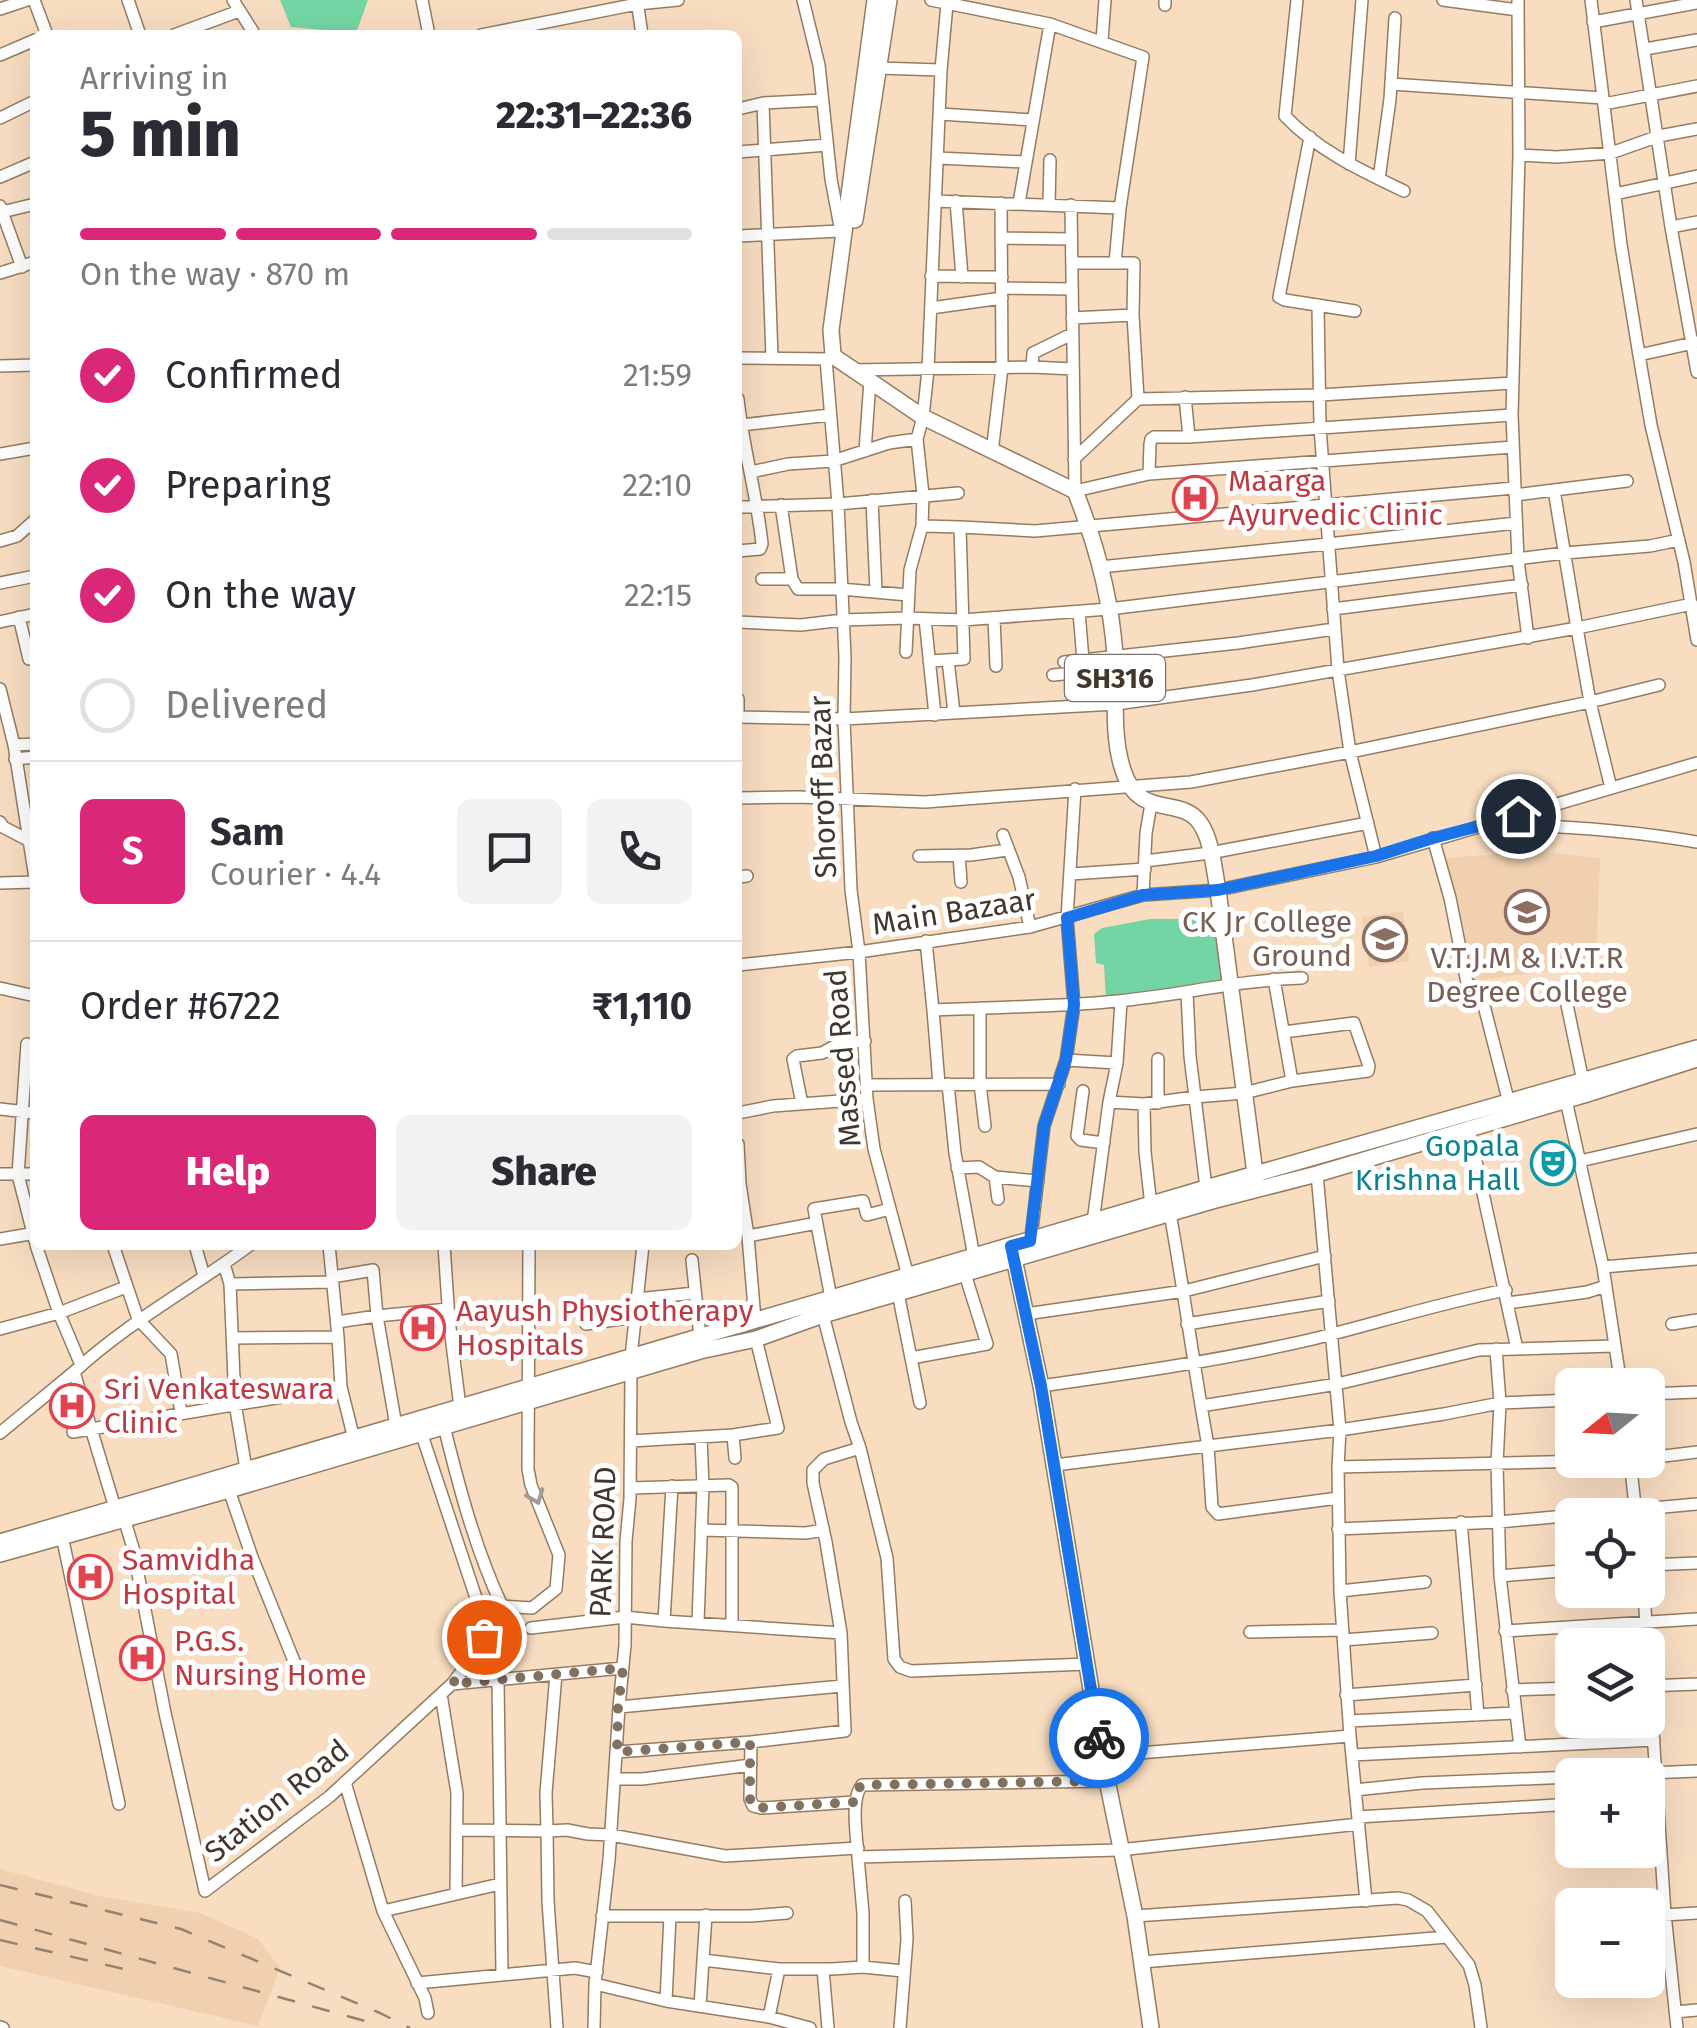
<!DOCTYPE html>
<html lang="en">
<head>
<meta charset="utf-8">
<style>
  :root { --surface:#fff; --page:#f2f2f3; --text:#2b2b33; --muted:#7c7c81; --line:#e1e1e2; --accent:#db2777 }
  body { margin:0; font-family:"Fira Sans",sans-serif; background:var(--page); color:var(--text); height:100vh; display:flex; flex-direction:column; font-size:38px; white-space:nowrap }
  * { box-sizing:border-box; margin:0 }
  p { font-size:32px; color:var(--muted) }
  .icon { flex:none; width:55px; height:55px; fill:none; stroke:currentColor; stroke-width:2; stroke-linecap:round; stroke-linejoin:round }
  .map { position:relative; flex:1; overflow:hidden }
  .side { position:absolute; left:30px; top:30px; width:712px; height:1220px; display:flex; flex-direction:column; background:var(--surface); border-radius:15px; box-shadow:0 10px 40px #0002 }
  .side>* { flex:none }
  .needle { width:65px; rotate:252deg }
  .tools { position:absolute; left:1555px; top:1368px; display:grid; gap:20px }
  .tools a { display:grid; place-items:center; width:110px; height:110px; border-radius:15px; background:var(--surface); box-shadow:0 10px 40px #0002; font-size:50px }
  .pin { position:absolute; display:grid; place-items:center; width:85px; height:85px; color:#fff; margin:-42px; border:5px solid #fff; border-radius:50%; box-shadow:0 2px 10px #0007 }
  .courier { position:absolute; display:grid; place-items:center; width:100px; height:100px; margin:-50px; border:8px solid #1a73e8; border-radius:50%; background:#fff; color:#222; box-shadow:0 2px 12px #0007 }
  .summary em { font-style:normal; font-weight:800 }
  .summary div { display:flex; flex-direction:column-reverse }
  .summary { display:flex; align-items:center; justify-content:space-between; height:170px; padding:0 50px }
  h1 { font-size:65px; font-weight:800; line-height:75px }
  .bar { display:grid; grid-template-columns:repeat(4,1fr); gap:15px 10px; align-content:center; height:120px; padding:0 50px }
  .bar i { height:12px; border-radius:8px; background:var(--line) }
  .bar .selected { background:var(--accent) }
  .bar p { grid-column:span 4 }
  .line { display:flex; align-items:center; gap:25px; padding:0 50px; border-top:2px solid var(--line) }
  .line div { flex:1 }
  .round { display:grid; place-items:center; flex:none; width:105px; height:105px; border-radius:15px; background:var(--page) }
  ol { padding:0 50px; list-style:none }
  li { display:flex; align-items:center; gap:30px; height:110px }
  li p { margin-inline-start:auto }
  li .icon { padding:10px; border-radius:50%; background:var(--accent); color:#fff; stroke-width:4 }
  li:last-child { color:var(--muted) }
  li i { width:55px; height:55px; border:5px solid var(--line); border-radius:50% }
  .action { display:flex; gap:20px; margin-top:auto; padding:20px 50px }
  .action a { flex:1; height:115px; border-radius:15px; background:var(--accent); color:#fff; font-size:40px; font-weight:800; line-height:115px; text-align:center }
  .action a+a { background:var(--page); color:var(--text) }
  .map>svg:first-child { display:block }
</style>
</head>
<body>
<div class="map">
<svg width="1697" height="2028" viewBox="0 0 1697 2028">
  <rect width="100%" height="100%" fill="#f8ddc1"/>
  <path fill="#f0d0af" d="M1536 851 1600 858 1596 965 1470 981 1446 858Z
    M1403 911 1409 961 1369 967 1362 917Z
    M0 1869 103 1897 200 1913 258 1939 280 1968 258 2026 0 1966Z"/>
  <path fill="#74d5a4" d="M280 0H368L356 33 291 27Z
    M1150 919H1215L1223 985 1106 1000 1104 965 1096 963 1094 934 1102 928Z"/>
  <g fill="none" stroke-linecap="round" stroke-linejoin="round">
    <defs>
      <path id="minor" d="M34 0 47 35
        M128 0 140 35
        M233 0 255 35
        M422 0 429 35
        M637 0 642 35
        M803 0 819 65 831 179 841 232
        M931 0 1050 24 1143 57 1120 208 1115 263
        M1297 0 1285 116C1317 150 1362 171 1404 191
        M1443 0 1518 10
        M1518 0 1519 155 1512 415 1518 560 1528 638
        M1591 0 1621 245 1639 355 1651 425 1684 562 1697 640
        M1636 0 1671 227 1697 372
        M1165 5V0
        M0 9 27 0
        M1593 22 1697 3
        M174 35 239 11
        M481 35 637 4 678 0
        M1102 41 1105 0
        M1645 49 1697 40
        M0 55 35 40
        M878 68 941 70
        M1391 84 1603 98
        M763 103 772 358
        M1604 104 1697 86
        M738 109 763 103 822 100
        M940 114 1033 120
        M0 118 35 101
        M1310 137 1279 297 1285 300 1355 311
        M738 152 827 145
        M1519 155 1557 157 1611 153 1659 136 1697 129
        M938 158 1026 162
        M1349 164 1362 0
        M0 177 35 162
        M1379 179 1390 99 1395 18
        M1615 194 1697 176
        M935 201 1120 208
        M956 201 962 277
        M1019 203 1050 24
        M1049 204 1050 160
        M1071 205 1075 491 1149 474 1513 447
        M0 206 22 267
        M2 212 35 204
        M1671 227 1697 222
        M738 236 840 231
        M1001 238 1071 239
        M1072 263H1134L1133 315 1138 399 1074 459
        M0 273 35 262
        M931 276 1002 277
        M1002 288 1072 289
        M1318 305 1320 427 1338 670 1350 752 1376 857
        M931 308 1002 298
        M1072 318 1133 315
        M1639 355 1697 342
        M738 358 832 359
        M826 359 838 504 845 657 844 719 851 890 859 952 867 1099 874 1149 908 1276
        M0 366 35 365
        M1032 367 1033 353 1072 334
        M852 370 1032 367 1073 369
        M1185 397 1189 437
        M738 399C743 448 757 495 762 544L760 549 738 551
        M1138 399 1320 395 1512 383
        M741 425 830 415
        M865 451 870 381
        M992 452 1002 368 1001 203
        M0 454 35 448
        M751 472 788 464 833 461 889 443 917 439
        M1149 474 1150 444 1151 439 1154 437H1189L1512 415
        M1554 490 1627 481
        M1515 495 1554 490 1577 628 1692 604
        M872 500 876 591
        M781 505 792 579 798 589H841L908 595
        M738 507 838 504 958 493
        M960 527 1035 531 1514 488
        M0 541 17 536 35 520
        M1100 567 1328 544 1516 523
        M762 579H792
        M0 583 35 576
        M1333 609 1522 585
        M19 617 29 659
        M994 618 996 666
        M925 619 935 715
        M0 622 35 614
        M738 622 801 625 843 620 907 618 963 620 1109 609 1565 553 1650 546 1679 540
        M906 652 910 570 922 526
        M948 660 954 713
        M929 661 964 659 960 527 922 526 923 495 917 439 923 417 928 370 941 70 947 4
        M1064 662 1238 643 1334 629
        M1053 675 1084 672 1079 612
        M0 689 14 745 35 878
        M738 699V717
        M738 717 844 719 1116 704 1252 685 1577 628 1590 702 1611 788
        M14 745 35 744
        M15 759 35 757
        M738 798 798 797 925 802 1191 782 1350 752 1590 702 1659 685
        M0 822 3 827 28 840
        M1502 825C1567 826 1633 831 1697 842
        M1003 835 1019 877 1030 927
        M1433 838 1450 898 1467 983 1480 990 1509 1103
        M959 855 961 882
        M919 856 971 855 1007 850
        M1145 861 1210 853 1368 823
        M1071 874 1145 869
        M738 877 747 876
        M0 883 35 882
        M1143 895 1146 833 1151 804
        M926 941 933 1010
        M738 965 859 952 1030 927 1143 895 1218 890 1376 857 1697 763
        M1274 979 1292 1081
        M0 988 35 996
        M1187 993 1190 1056 1206 1188
        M1566 1000 1584 1086
        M980 1008V1084L985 1126
        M27 1044 18 1175 35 1241
        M1066 1060 1117 1063
        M939 1084 933 1010C995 1007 1057 1007 1118 1001 1180 995 1240 980 1302 978
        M948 1084 955 1153 974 1257
        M867 1085 1059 1084
        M1083 1091 1077 1136 1081 1140 1104 1143
        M1566 1100 1603 1267 1621 1385
        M1109 1102 1144 1104 1195 1097 1244 1093 1292 1081 1368 1071 1369 1066 1354 1023 1284 1032
        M1158 1103V1059
        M802 1104 793 1059 797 1056 822 1053 842 1042 865 1041
        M1144 1104 1145 1152 1151 1206
        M0 1109 35 1113
        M738 1113 773 1106 867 1099
        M1469 1129 1517 1349 1614 1346
        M738 1144 740 1184 748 1236 755 1320
        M1580 1161 1697 1134
        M957 1168 979 1167 995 1177 1038 1181
        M0 1174H35
        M995 1177 998 1199
        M1170 1213C1184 1291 1194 1369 1208 1446L1340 1430 1444 1414 1500 1403 1572 1400
        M1093 1222 1109 1102 1117 1063 1121 1001
        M748 1236 817 1223
        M0 1239 35 1233
        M36 1245 59 1313 81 1365
        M113 1245 138 1319 171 1354 181 1412
        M195 1245 204 1276
        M329 1245 338 1337 341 1387 355 1443
        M444 1245 449 1320 460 1407
        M1030 1246 1044 1126 1066 1060 1074 1005 1067 918 1075 789
        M692 1260 700 1337
        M224 1264 230 1284 235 1403 246 1469
        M1603 1267 1697 1259
        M332 1277 373 1270 377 1316 396 1426
        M230 1284 333 1282
        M898 1293 920 1403
        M831 1298 814 1209 863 1201 867 1215 890 1209
        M637 1299 695 1293
        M1508 1303 1587 1292 1606 1286
        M1026 1314 1184 1291 1325 1256
        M823 1315 851 1422 860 1448 887 1558 894 1659 900 1667 911 1671 1088 1664
        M337 1322 377 1316 448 1309
        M586 1324 635 1317
        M1187 1324 1329 1301
        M1672 1324 1697 1320
        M0 1329 59 1313 126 1287
        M234 1338 338 1337
        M1496 1349 1500 1403 1497 1464 1500 1576 1520 1747
        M631 1357 643 1245
        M911 1358 987 1344 965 1274
        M631 1371 630 1499 626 1541 625 1645 619 1707 609 1860 595 1984 666 2001 769 2017 810 2028
        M1041 1386C1132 1373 1223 1360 1313 1339 1377 1323 1440 1303 1506 1290
        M1648 1394 1697 1392
        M1201 1406 1337 1384 1479 1350 1517 1349
        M444 1426C459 1487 475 1548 502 1606L532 1608 556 1589 559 1555 531 1485 528 1469 529 1245
        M73 1432 341 1387
        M0 1433 74 1372
        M733 1435 735 1458
        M631 1441 733 1435 778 1428 756 1339
        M1648 1458 1697 1452
        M1630 1460 1636 1515
        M1055 1465 1208 1446 1212 1507 1218 1514 1338 1498
        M1338 1467 1631 1460
        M630 1488 729 1485 732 1487V1624
        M229 1490 252 1557 294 1661
        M115 1508 74 1372C128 1322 192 1288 250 1245
        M124 1518 133 1548 165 1713 205 1891 329 1797 452 1684 481 1647 485 1631 484 1622 420 1429
        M1461 1522 1478 1715
        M1338 1529 1499 1522 1697 1504
        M701 1530 806 1533 823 1530
        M62 1536 119 1804
        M1648 1565 1697 1563
        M1500 1576 1572 1570
        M1644 1590 1647 1645
        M1340 1591 1425 1582
        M664 1621 672 1486
        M698 1622 703 1486 701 1437
        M531 1628 625 1617 664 1621 841 1633
        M1505 1631 1697 1619
        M1250 1632 1343 1630
        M1344 1640 1432 1633
        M1648 1656 1665 1914 1677 2028
        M556 1674 546 1793 547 1831 567 1830 588 1834 611 1835 725 1856 858 1848
        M498 1680 502 1974
        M452 1684 623 1668
        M1648 1686 1697 1684
        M1512 1690 1572 1688
        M441 1694 457 1793 456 1894
        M1346 1695 1476 1685
        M619 1707 842 1686
        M1349 1721 1514 1713
        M1350 1736 1366 1901
        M751 1742 750 1799 753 1806 761 1808 855 1802
        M617 1752 751 1742 845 1731 841 1633 826 1542 813 1483V1470L824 1459 860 1448
        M1352 1755 1654 1740
        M1102 1756 1350 1736 1340 1591 1338 1467 1340 1430 1317 1174
        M1600 1775 1697 1771
        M615 1779H642L751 1765
        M1107 1781 862 1785C850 1799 857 1838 858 1857L1119 1850 1359 1824
        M345 1782 383 1911 425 1998 428 2013
        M1355 1790 1422 1783 1572 1777
        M1358 1817 1572 1804
        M457 1830 547 1831 548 1901 557 2028
        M858 1857 863 1913V1967
        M383 1911 500 1884
        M602 1916H750L787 1913
        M1135 1916 1398 1898 1408 1900 1427 1911 1469 1965 1475 1985 1481 2028
        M1648 1916 1697 1913
        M1563 1924 1572 1923
        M703 1960 779 1969H832L863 1967 903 1971
        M1142 1962 1447 1937
        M823 1969 828 2028
        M417 1983 575 1968 597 1972
        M666 2001 670 1916
        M700 2006 706 1915
        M1675 2012 1697 2010
        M769 2017 779 1969
        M0 2027 3 2028
        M594 2028 595 1984
        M900 2028 907 1939 905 1901"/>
      <path id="major" d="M875 0 831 330 833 355 836 358 923 417 1075 491C1096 543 1111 599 1115 655 1117 692 1111 734 1123 770 1139 821 1181 795 1200 823 1212 840 1214 870 1218 890L1256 1181
        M855 220 889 0
        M1013 1254 1041 1386 1102 1756 1135 1916 1151 2028
        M0 1542 1206 1188 1697 1048
        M0 1554 229 1490 700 1351 756 1339 823 1315 1212 1201 1317 1174 1587 1094 1697 1059"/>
    </defs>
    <use href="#minor" stroke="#947c63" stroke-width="14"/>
    <use href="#major" stroke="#947c63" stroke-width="18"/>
    <use href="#minor" stroke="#fff" stroke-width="11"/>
    <use href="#major" stroke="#fff" stroke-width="15"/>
    <path stroke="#958371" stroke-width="2.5" stroke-dasharray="18 18" stroke-linecap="butt" d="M0 1885 181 1929 380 2013 410 2028
      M0 1920 376 2024
      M0 1940 124 1969"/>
  </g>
  <defs><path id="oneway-chevron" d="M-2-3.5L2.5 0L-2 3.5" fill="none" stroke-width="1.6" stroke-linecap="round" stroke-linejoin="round" transform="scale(2.5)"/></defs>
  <use stroke="#a09b96" href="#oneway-chevron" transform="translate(536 1497) rotate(69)"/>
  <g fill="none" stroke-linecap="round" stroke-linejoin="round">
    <path stroke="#817160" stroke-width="10" stroke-dasharray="0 18" d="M484 1637 476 1655 452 1684 623 1668 618 1707 617 1752 750 1742V1799L753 1806 757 1808 855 1802 857 1790 862 1785 1107 1781 1099 1738"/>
    <path stroke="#1a73e8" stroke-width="12" d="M1099 1738 1041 1386 1011 1246 1030 1241 1044 1126 1066 1060 1074 1005 1067 918 1143 895 1218 890 1376 856 1433 838 1518 816"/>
  </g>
  <defs>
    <symbol id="hospital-ring" viewBox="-11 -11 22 22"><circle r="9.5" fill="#fff" stroke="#e0444e" stroke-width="1.5"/><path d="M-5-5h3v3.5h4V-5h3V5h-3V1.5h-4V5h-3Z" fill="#e0444e"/></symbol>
    <symbol id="university-ring" viewBox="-11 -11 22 22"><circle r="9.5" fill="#fff" stroke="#8d6e63" stroke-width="1.5"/><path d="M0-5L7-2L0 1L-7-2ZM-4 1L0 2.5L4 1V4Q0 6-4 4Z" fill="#8d6e63"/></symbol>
    <symbol id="theatre-ring" viewBox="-11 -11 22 22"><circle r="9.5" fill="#fff" stroke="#0f9aa8" stroke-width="1.5"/><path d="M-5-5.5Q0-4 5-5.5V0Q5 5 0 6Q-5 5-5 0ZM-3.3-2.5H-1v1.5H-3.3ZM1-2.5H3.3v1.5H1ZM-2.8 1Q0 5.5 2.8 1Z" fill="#0f9aa8"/></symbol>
  </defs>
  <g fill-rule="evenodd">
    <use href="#hospital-ring" x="1170" y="473" width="50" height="50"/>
    <use href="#university-ring" x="1502" y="887" width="50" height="50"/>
    <use href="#university-ring" x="1360" y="914" width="50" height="50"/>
    <use href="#theatre-ring" x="1528" y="1138" width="50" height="50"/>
    <use href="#hospital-ring" x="398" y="1303" width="50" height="50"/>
    <use href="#hospital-ring" x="47" y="1381" width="50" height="50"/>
    <use href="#hospital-ring" x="65" y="1552" width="50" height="50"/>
    <use href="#hospital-ring" x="117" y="1633" width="50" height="50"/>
  </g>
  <g text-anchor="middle" stroke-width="10" stroke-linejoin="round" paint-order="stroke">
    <rect fill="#fff" stroke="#7a736b" stroke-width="2.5" x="1065" y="655" width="100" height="46" rx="8"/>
    <g font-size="28" font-weight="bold" fill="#41372c">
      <text x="1115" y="688">SH316</text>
    </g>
    <g font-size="30" fill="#be3a42" stroke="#fff" text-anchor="start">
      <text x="1228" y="491">Maarga<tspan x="1228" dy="34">Ayurvedic Clinic</tspan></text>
      <text x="456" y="1321">Aayush Physiotherapy<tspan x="456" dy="34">Hospitals</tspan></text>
      <text x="104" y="1399">Sri Venkateswara<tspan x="104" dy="34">Clinic</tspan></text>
      <text x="122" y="1570">Samvidha<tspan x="122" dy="34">Hospital</tspan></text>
      <text x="174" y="1651">P.G.S.<tspan x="174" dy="34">Nursing Home</tspan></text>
    </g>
    <g font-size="30" fill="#41372c" stroke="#fff">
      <text transform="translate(823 787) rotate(-92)" y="10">Shoroff Bazar</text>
      <text transform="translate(954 912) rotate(-9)" y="10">Main Bazaar</text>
      <text transform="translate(843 1058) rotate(-95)" y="10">Massed Road</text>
      <text transform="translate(603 1542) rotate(-88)" y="10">PARK ROAD</text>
      <text transform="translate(277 1801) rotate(-39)" y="10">Station Road</text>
    </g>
    <g font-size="30" fill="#785e54" stroke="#fff" text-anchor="end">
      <text x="1352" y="932">CK Jr College<tspan x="1352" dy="34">Ground</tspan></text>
      <text x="1527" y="968" text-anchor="middle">V.T.J.M &amp; I.V.T.R<tspan x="1527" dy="34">Degree College</tspan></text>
    </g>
    <g font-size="30" fill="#0d838f" stroke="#fff" text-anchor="end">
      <text x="1520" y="1156">Gopala<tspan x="1520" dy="34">Krishna Hall</tspan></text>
    </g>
  </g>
</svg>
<div class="tools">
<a><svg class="needle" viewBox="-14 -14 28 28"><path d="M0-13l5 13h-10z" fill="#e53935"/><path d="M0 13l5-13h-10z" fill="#7c7c81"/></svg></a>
<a><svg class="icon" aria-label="locate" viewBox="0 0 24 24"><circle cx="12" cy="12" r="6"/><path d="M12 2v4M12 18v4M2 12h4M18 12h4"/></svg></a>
<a><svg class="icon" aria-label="layers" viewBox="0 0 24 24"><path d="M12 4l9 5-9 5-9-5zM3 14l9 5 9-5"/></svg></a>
<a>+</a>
<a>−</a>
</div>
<div class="pin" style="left:484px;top:1637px;background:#ea580c"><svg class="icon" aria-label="bag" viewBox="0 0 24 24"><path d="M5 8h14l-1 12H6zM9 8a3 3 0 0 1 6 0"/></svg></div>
<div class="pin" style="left:1518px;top:816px;background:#1f2937"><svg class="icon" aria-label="home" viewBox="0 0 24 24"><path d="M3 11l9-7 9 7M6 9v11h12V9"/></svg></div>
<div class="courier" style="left:1099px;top:1738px"><svg class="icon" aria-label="bike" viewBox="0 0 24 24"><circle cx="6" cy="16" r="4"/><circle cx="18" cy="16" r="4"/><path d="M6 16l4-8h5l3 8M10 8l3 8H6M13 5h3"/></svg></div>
<section class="side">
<div class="summary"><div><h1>5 min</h1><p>Arriving in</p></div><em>22:31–22:36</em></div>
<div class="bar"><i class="selected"></i><i class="selected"></i><i class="selected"></i><i></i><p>On the way · 870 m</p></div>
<ol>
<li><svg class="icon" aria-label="check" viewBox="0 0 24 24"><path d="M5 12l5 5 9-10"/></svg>Confirmed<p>21:59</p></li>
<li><svg class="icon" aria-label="check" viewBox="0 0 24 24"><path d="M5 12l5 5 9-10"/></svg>Preparing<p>22:10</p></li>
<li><svg class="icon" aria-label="check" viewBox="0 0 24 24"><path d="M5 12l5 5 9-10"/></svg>On the way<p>22:15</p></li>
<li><i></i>Delivered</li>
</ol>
<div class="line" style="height:180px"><b class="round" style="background:var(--accent);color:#fff">S</b><div><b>Sam</b><p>Courier · 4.4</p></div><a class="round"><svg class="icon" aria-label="chat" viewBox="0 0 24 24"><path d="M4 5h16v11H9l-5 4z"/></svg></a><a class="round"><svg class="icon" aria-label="phone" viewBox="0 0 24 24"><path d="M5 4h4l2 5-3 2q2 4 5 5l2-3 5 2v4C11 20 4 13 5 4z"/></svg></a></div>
<div class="line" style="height:130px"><div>Order #6722</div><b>₹1,110</b></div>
<div class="action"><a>Help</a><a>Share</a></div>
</section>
</div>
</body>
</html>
